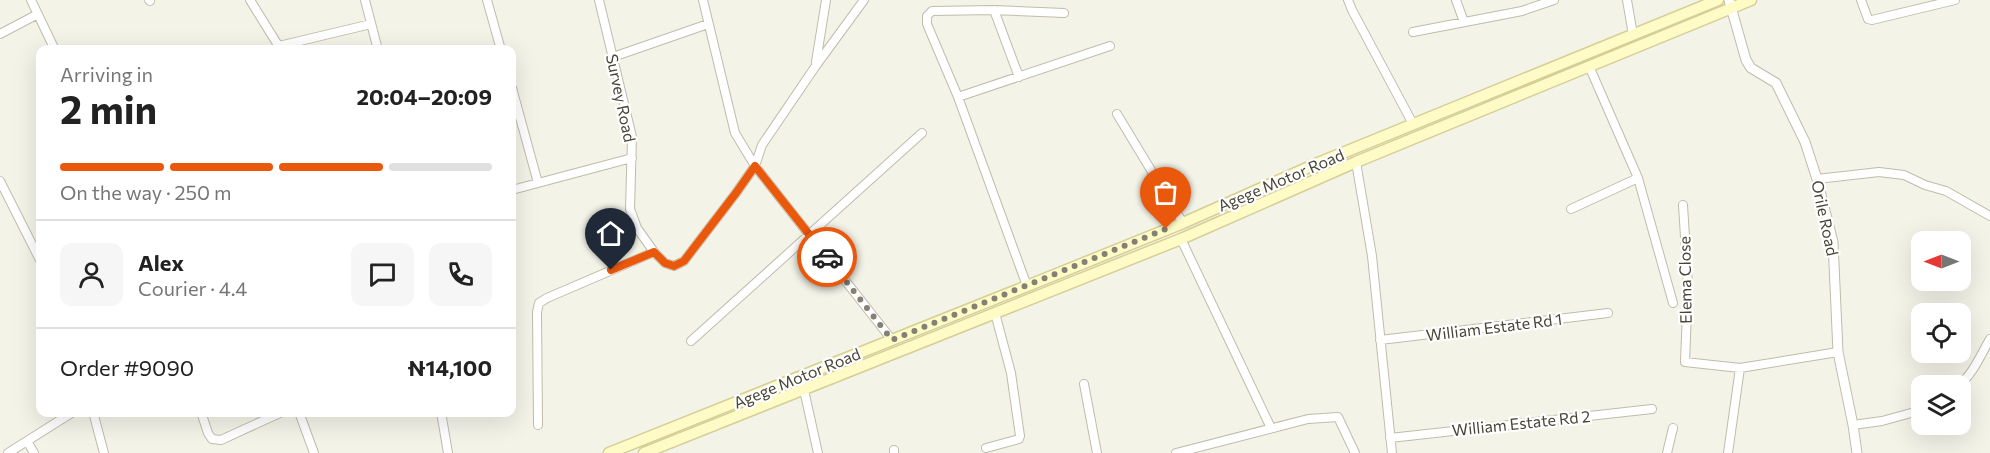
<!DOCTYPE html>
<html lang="en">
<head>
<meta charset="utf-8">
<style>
  :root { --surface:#fff; --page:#f6f6f6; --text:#222; --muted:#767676; --line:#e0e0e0; --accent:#ea580c }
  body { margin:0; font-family:Commissioner,sans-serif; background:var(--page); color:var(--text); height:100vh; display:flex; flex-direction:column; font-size:22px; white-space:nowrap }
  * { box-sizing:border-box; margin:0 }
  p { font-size:20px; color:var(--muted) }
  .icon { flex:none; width:33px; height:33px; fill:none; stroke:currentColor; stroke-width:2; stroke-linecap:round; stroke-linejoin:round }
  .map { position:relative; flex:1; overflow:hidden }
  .details { position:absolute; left:36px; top:45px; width:480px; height:372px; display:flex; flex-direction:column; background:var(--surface); border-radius:12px; box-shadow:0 6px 24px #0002 }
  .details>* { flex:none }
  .needle { width:39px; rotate:270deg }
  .tools { position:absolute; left:1911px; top:231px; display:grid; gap:12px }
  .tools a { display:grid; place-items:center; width:60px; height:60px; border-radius:12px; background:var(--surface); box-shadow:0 6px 24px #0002; font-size:30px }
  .pin { position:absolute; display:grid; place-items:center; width:51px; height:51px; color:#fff; margin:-62px -26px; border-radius:50% 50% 50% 0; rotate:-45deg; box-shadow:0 0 6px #0007 }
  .pin .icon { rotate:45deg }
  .courier { position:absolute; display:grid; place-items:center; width:60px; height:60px; margin:-30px; border:4px solid #ea580c; border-radius:50%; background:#fff; color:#222; box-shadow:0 2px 8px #0007 }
  .summary em { font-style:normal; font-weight:700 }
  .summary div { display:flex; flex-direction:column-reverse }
  .summary { display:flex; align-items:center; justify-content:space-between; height:102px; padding:0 24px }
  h1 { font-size:39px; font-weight:700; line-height:45px }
  .bar { display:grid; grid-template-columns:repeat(4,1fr); gap:9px 6px; align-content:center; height:72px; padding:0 24px }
  .bar i { height:8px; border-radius:4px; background:var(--line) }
  .bar .current { background:var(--accent) }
  .bar p { grid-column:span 4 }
  .line { display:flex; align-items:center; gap:15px; padding:0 24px; border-top:2px solid var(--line) }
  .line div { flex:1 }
  .round { display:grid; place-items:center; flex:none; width:63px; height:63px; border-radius:12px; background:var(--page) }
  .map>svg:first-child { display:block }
</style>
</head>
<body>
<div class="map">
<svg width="1990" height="453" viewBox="0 0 1990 453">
  <rect width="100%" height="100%" fill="#f4f3e8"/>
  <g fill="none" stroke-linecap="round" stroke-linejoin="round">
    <defs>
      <path id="minor" d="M31 0 55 50
        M149 0 150 1
        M250 0 281 50
        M365 0 378 50
        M487 0 501 50
        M599 0 632 137 630 209 637 228 654 252 665 263 674 266 684 261 736 193 755 166 762 145 815 67 864 0
        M703 0 735 133 755 166 892 340
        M1348 0 1352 10 1413 124
        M1456 0 1464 22
        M1627 0 1633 35
        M1861 0 1868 19 1872 20 1955 0
        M994 10 1019 77
        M1413 32 1522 11 1554 0
        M0 34 38 14
        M279 46 371 24
        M613 57 708 24
        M816 62 826 0
        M1589 66 1638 178 1673 303
        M512 88 538 183 632 158
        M958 97 1110 46
        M1117 114 1183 223
        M1356 162 1372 256 1392 453
        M1817 179 1879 172 1904 175 1925 185 1946 191 1990 216
        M0 181 40 260
        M512 190 538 183
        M1683 205 1688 285 1685 362 1740 368 1838 352
        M1571 209 1638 178
        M1181 239 1271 428
        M1027 286 958 97 927 24V16L932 11 994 10 1064 13
        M1380 340 1608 313
        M691 341 922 133
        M799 377 804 390 818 453
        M1084 384 1097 453
        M1957 386C1972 377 1981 354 1990 339
        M93 412 104 453
        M201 412 208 433 212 439 221 440 282 412
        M299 412 314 453
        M441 412 448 453
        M538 425 537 312 539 303 547 298 654 252
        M1853 425 1882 421 1922 410
        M1390 438 1652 409
        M27 441 34 453
        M986 448 1019 439 1020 436 1011 373 995 313
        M894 450V453
        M8 453 73 412
        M1176 453 1308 419 1338 417 1355 453
        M1667 453 1673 428
        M1728 453 1740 368"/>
      <path id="tertiary" d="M1729 0 1746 60 1751 68 1776 83 1805 142 1817 179 1833 242 1838 352 1853 425 1857 453"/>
      <path id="secondary" d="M609 453 1027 286 1183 223 1318 163 1718 0
        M644 453 1181 239 1356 162 1751 0"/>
    </defs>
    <use href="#minor" stroke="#c0bcaa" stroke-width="10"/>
    <use href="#tertiary" stroke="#c0bcaa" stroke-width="11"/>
    <use href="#secondary" stroke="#d5cf97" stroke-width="13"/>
    <use href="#minor" stroke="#fff" stroke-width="8"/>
    <use href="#tertiary" stroke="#fff" stroke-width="9"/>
    <use href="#secondary" stroke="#fffbc7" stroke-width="10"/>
  </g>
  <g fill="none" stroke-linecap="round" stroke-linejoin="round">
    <path stroke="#848174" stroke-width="6" stroke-dasharray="0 10.8" d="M827 257 892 340 1166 229"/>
    <path stroke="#ea580c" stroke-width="8" d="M611 270 654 252 665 263 674 266 684 261 736 193 755 166 827 257"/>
  </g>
  <g text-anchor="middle" stroke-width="4.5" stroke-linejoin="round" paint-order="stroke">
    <g font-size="16" fill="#484436" stroke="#fff">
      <text transform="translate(621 98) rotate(78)" y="6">Survey Road</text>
      <text transform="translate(1281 180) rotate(-23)" y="6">Agege Motor Road</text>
      <text transform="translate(1825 218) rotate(78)" y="6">Orile Road</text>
      <text transform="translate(1685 280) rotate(-91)" y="6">Elema Close</text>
      <text transform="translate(1494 327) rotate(-7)" y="6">William Estate Rd 1</text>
      <text transform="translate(797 378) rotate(-22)" y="6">Agege Motor Road</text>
      <text transform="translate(1521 423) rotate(-6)" y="6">William Estate Rd 2</text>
    </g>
  </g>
</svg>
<div class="tools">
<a><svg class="needle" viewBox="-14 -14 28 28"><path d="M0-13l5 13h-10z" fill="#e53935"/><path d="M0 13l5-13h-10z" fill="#767676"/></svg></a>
<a><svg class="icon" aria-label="locate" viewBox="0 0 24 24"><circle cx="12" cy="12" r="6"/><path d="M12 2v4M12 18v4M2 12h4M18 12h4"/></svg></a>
<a><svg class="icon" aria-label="layers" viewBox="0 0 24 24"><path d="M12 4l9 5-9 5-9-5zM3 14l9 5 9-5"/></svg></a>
</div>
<div class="pin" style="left:1166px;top:229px;background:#ea580c"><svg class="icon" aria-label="bag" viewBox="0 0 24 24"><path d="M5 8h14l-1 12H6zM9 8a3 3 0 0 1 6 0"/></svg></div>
<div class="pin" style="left:611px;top:270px;background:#1f2937"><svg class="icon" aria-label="home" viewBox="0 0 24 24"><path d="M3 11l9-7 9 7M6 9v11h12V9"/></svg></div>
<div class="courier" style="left:827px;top:257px"><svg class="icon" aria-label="car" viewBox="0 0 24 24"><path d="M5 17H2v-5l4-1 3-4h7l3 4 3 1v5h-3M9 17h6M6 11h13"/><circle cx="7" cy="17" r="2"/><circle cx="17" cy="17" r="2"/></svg></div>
<section class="details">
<div class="summary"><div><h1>2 min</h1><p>Arriving in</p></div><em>20:04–20:09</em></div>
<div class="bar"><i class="current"></i><i class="current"></i><i class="current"></i><i></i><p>On the way · 250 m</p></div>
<div class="line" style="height:108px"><a class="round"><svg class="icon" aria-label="person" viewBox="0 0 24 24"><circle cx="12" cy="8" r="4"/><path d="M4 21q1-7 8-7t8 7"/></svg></a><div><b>Alex</b><p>Courier · 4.4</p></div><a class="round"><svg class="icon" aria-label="chat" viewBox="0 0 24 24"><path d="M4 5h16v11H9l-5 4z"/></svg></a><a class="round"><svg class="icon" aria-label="phone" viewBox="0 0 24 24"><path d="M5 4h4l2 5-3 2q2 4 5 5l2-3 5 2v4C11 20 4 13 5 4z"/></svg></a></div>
<div class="line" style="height:78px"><div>Order #9090</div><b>₦14,100</b></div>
</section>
</div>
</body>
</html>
